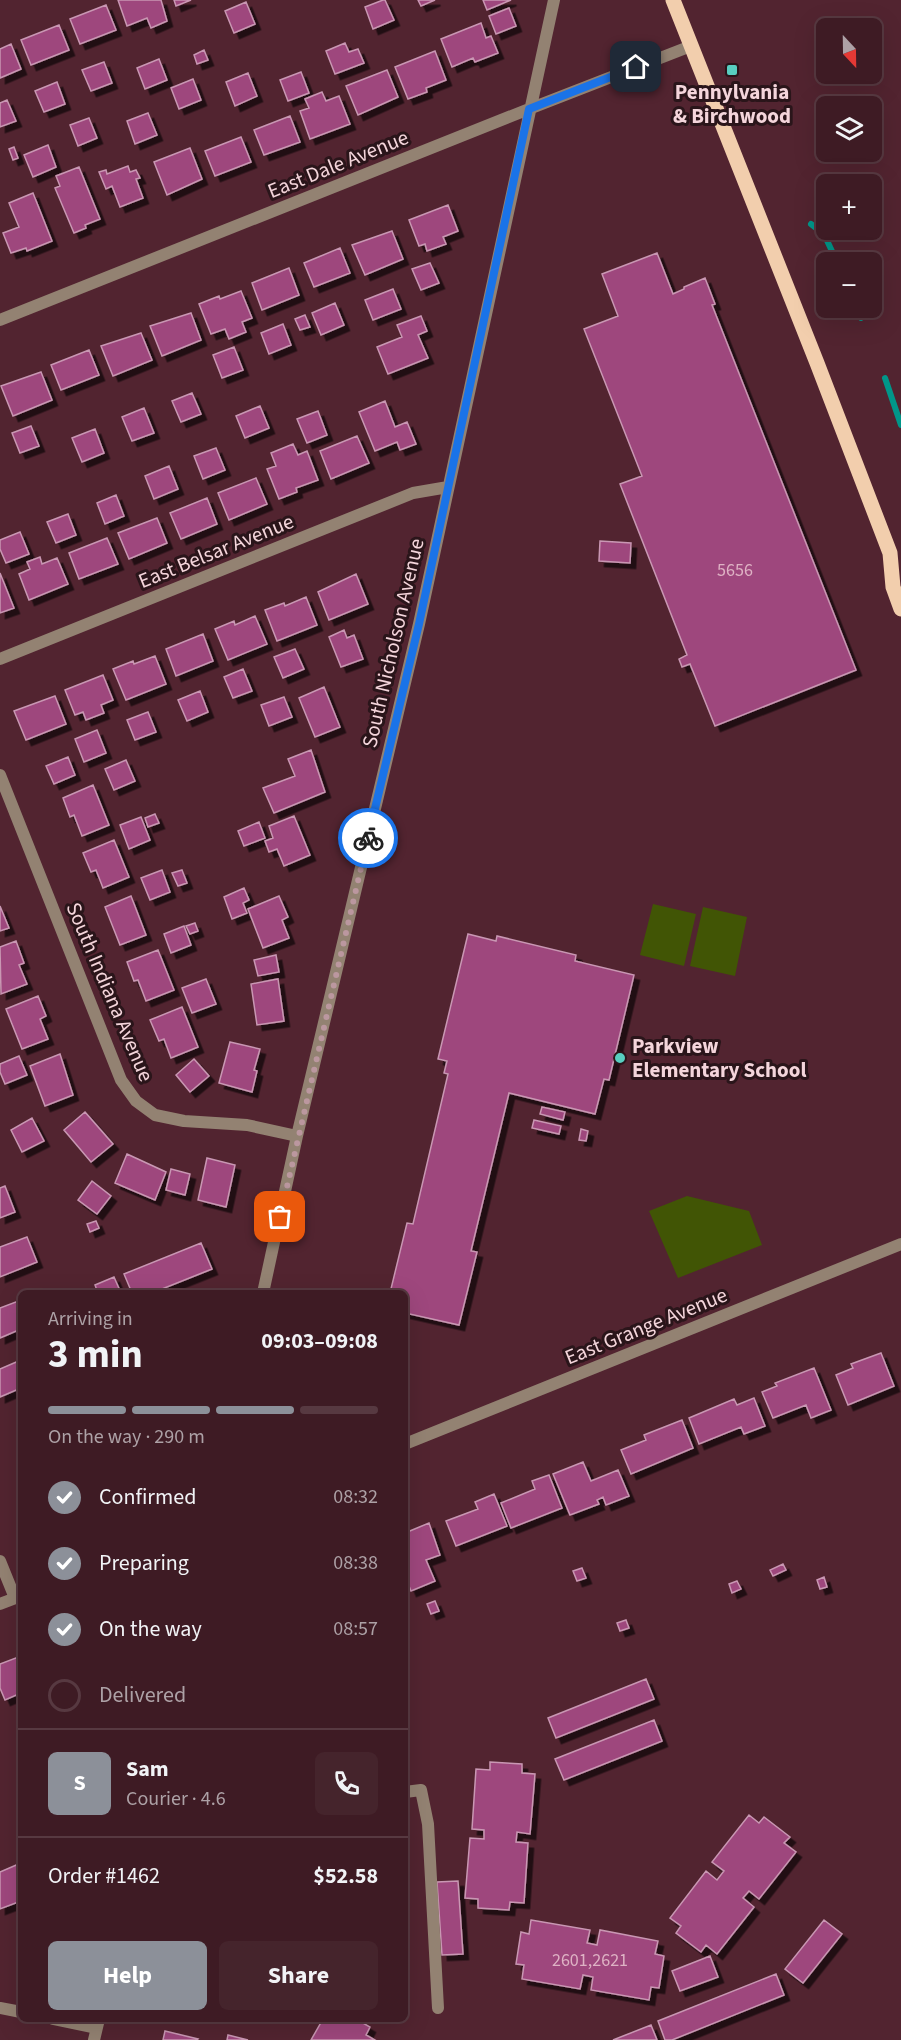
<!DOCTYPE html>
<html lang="en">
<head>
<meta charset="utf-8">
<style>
  :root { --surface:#3e1b24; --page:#45242c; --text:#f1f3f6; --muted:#ada1a6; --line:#573941; --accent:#8c9099 }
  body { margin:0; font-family:"Source Sans 3",sans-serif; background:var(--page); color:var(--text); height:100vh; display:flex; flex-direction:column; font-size:22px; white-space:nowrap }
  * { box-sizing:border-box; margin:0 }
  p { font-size:20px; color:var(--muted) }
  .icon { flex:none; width:33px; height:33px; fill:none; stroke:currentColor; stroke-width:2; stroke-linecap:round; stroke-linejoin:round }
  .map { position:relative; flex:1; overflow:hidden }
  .drawer { position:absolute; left:18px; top:1290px; width:390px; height:732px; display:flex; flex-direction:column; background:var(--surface); border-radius:9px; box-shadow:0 6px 24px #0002,0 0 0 2px var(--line) }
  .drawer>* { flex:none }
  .needle { width:39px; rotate:158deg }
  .buttons { position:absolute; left:816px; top:18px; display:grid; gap:12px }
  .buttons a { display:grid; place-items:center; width:66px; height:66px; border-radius:9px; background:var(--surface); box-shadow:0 6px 24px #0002,0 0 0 2px var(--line); font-size:30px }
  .pin { position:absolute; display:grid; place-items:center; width:51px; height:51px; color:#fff; margin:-26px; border-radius:12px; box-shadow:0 3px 9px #0006 }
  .courier { position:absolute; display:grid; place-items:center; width:60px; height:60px; margin:-30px; border:4px solid #1a73e8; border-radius:50%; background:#fff; color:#222; box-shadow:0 2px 8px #0007 }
  .head em { font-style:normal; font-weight:700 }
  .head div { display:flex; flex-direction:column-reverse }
  .head { display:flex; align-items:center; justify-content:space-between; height:102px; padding:0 30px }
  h1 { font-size:39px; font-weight:700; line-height:45px }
  .bar { display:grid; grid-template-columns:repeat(4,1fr); gap:9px 6px; align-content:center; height:72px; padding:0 30px }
  .bar i { height:8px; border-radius:4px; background:var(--line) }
  .bar .active { background:var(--accent) }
  .bar p { grid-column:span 4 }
  .line { display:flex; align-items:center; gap:15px; padding:0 30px; border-top:2px solid var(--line) }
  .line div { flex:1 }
  .round { display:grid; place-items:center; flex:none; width:63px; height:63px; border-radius:9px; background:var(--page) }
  ol { padding:0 30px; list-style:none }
  li { display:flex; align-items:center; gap:18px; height:66px }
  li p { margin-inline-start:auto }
  li .icon { padding:6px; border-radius:50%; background:var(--accent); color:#fff; stroke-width:4 }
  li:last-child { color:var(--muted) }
  li i { width:33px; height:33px; border:3px solid var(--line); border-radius:50% }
  .primary-button { display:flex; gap:12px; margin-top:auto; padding:12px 30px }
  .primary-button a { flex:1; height:69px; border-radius:9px; background:var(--accent); color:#fff; font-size:24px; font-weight:700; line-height:69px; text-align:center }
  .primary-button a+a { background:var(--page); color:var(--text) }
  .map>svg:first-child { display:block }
</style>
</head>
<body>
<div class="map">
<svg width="901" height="2040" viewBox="0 0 901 2040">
  <defs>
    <filter id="shadow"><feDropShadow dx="5.5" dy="5.5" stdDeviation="0" flood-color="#0009"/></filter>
  </defs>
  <rect width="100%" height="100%" fill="#522430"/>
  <path fill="#415505" d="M653 904 696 914 684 966 640 955Z
    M703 907 747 917 735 976 690 966Z
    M687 1196 749 1211 762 1245 678 1278 649 1211Z"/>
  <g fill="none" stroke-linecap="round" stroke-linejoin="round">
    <path stroke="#009689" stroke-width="6" d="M811 224 824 234 837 262
      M857 308 861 318
      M885 378 901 425"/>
  </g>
  <path fill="#9e477d" stroke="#c997b3" stroke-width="1.5" filter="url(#shadow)" d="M118 0H161L167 21 151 28 147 18 127 26Z
    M174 0H191L176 6Z
    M383 0H385L394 20 373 29 365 7Z
    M418 0H435L421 6Z
    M483 0H511L487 10Z
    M246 2 255 24 234 33 225 11Z
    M106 5 116 30 80 44 70 19Z
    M509 8 516 26 496 34 489 16Z
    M481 23 486 38 491 36 498 53 475 62 473 58 452 67 441 39Z
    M59 25 69 50 31 65 21 40Z
    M345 43 349 52 358 49 364 63 335 74 326 51Z
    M11 44 21 69 0 78V49Z
    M204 50 208 60 197 64 194 55Z
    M435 51 446 80 426 88 427 92 408 99 395 67Z
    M159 59 167 80 145 89 137 68Z
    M104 62 112 83 91 91 82 70Z
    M387 70 398 97 358 115 346 86Z
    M301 72 309 93 288 101 280 80Z
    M248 73 257 96 235 106 226 82Z
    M193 79 201 100 179 109 171 88Z
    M57 82 65 104 44 112 35 91Z
    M322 92 326 101 339 96 350 124 310 139 300 111 309 108 305 99Z
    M7 100 16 121 0 127V103Z
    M148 113 157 135 135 144 127 121Z
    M290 116 300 142 264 155 254 130Z
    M89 118 97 138 78 146 70 125Z
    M241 137 251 162 215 176 205 151Z
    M48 145 56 167 33 177 24 155Z
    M14 147 18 158 13 160 9 149Z
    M190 148 202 179 167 195 154 162Z
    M128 166 130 172 136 170 140 178 136 179 143 198 120 207 112 186 106 189 99 172 106 170 107 174Z
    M79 167 100 219 85 225 86 228 74 233 55 188 60 186 56 176Z
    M33 193 52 241 27 251 26 248 11 253 3 233 19 227 9 203Z
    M448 205 458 231 443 237 446 244 427 251 425 244 419 246 409 220Z
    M392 231 403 259 365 275 352 245Z
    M340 248 350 273 314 287 304 263Z
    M657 253 673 294 684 289V287L705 278 715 304 712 305 856 670 715 726 690 664 682 667 679 659 687 655 620 484 642 476 584 329 618 316 602 274Z
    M430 263 439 283 421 290 412 269Z
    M289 268 299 295 262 310 252 283Z
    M393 289 401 309 373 320 365 300Z
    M241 291 252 318 242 322 246 332 229 339 225 329 211 334 199 304 219 296 220 299Z
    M335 303 344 325 321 335 312 313Z
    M191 313 201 340 162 356 150 326Z
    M305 315 310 327 300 330 295 319Z
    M421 316 427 331 418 335 428 358 388 374 377 347 402 337 397 325Z
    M283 324 291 345 269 354 261 333Z
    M141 333 152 360 113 376 101 346Z
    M234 347 243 370 222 378 213 355Z
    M89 350 99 375 61 390 51 365Z
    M41 372 52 400 13 416 1 386Z
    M192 393 201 414 181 422 172 401Z
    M385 401 395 427 407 422 416 444 400 450 397 442 375 451 359 412Z
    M260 406 269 428 245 438 236 416Z
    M144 408 154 433 132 441 122 417Z
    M318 411 327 435 307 443 297 419Z
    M31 426 39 446 20 453 12 433Z
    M95 429 104 453 82 462 72 438Z
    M357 436 369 463 331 479 320 451Z
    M293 444 298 455 307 451 318 480 296 488 297 492 279 499 267 469 276 466 271 453Z
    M216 448 225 470 203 479 194 456Z
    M169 466 178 489 154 499 145 476Z
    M256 478 267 504 229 520 218 493Z
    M116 495 124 516 105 524 97 503Z
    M207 498 217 524 181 539 170 513Z
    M68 514 76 535 56 543 47 522Z
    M157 518 167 543 129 559 118 533Z
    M20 532 29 554 6 563 0 549V540Z
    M107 538 118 564 79 579 69 553Z
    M600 541 631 543 630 563 599 561Z
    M40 557 42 564 57 558 68 584 29 600 19 574 30 569 27 562Z
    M0 573 14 608 0 613Z
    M356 574 368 604 329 620 318 592Z
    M306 597 317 625 277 641 265 610 284 603 285 606Z
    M255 616 267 644 228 660 215 629 234 621 235 625Z
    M344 630 347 638 354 635 363 659 341 667 329 637Z
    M203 634 213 661 176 676 166 649Z
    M295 649 304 669 283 678 274 657Z
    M155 656 166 684 126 700 113 669 133 661 134 664Z
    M243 669 252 691 233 698 224 677Z
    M103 675 113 700 101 705 104 713 86 720 83 712 75 715 65 690Z
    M324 687 340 727 315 737 299 698Z
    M200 691 208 712 187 721 178 700Z
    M55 696 66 724 26 740 14 711Z
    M284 697 292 717 269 726 261 705Z
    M148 712 156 732 135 740 127 720Z
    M97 730 106 753 84 762 75 739Z
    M311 750 325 792 274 813 263 788 295 776 288 759Z
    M68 757 75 775 54 784 46 766Z
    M126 760 135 781 114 790 105 769Z
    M93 785 109 825 82 836 74 815 70 817 63 798Z
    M155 814 159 823 148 827 145 818Z
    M294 816 310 855 284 866 277 849 269 852 265 841 273 838 269 826Z
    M141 817 150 840 129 849 120 825Z
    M259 822 265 838 244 846 238 831Z
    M114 840 129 877 103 888 96 870 91 872 83 853Z
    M162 870 170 892 150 900 141 878Z
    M182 870 187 883 178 886 172 873Z
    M244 888 249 900 243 903 247 913 232 919 224 897Z
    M131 896 146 935 120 945 105 907Z
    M279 896 288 917 282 920 289 938 263 948 248 909Z
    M0 906 9 928 0 931Z
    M195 923 198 931 190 934 186 926Z
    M184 926 191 945 171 953 164 934Z
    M468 934 496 941 497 936 576 955 575 961 634 975 609 1080 604 1079 595 1114 509 1093 471 1251 477 1252 459 1325 405 1313V1293H390L407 1223 413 1224 448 1074 444 1073 447 1061 438 1059Z
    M16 941 24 963 19 965 27 984 1 994 0 947Z
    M158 950 174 990 146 1001 138 980 134 981 127 962Z
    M276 955 279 972 258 976 254 960Z
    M206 979 216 1004 192 1013 182 988Z
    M278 979 284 1021 257 1025 251 984Z
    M38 996 46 1016 40 1019 48 1039 22 1049 6 1009Z
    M182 1007 198 1047 171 1058 164 1039 159 1041 150 1020Z
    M230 1042 260 1049 254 1070 257 1071 252 1092 219 1083Z
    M60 1054 73 1095 45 1106 30 1066Z
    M19 1056 27 1075 5 1084 0 1072V1064Z
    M194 1059 209 1076 190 1092 176 1075Z
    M542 1107 565 1112 563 1120 540 1114Z
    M85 1112 113 1144 91 1162 64 1130Z
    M32 1118 44 1141 22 1152 11 1130Z
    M534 1120 561 1126 559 1134 532 1128Z
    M581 1129 588 1131 586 1141 579 1140Z
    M127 1154 166 1172 155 1200 115 1183Z
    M207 1158 235 1165 226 1207 198 1200Z
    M171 1169 190 1174 185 1195 166 1190Z
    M92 1181 111 1196 97 1214 78 1200Z
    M5 1186 15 1212 0 1218V1188Z
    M96 1221 99 1228 90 1232 87 1224Z
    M27 1237 37 1262 0 1277V1247Z
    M201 1243 212 1269 152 1293H132L124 1274Z
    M114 1277 121 1293H98L95 1285Z
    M21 1300V1329L0 1338V1308Z
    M881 1353 894 1386 848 1405 836 1375 853 1368 851 1364Z
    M21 1360V1388L0 1397V1369Z
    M814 1368 831 1410 811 1418 806 1405 773 1418 762 1392 777 1386 775 1383Z
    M754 1398 765 1426 744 1434 741 1427 699 1444 689 1418 734 1399 737 1405Z
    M682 1420 693 1448 631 1474 621 1450 646 1440 644 1435Z
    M583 1462 591 1481 618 1470 629 1496 606 1505 603 1497 597 1500 599 1504 570 1515 553 1474Z
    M549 1475 562 1508 511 1528 501 1503 535 1489 532 1481Z
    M494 1494 507 1526 456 1546 446 1521 478 1509 475 1502Z
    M429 1523 440 1555 426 1560 435 1581 411 1591 405 1576V1539L407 1538 405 1533Z
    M783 1564 786 1570 773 1576 770 1570Z
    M582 1568 586 1578 577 1581 573 1571Z
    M824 1577 827 1587 820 1589 817 1580Z
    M737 1581 741 1589 732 1593 729 1584Z
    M435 1601 439 1611 431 1614 427 1604Z
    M626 1620 629 1628 620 1631 617 1623Z
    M21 1656V1693L5 1700 0 1688V1664Z
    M646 1679 654 1699 556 1738 548 1718Z
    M654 1720 662 1741 564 1780 555 1759Z
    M490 1762 522 1764V1773L535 1774 530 1834 517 1832 516 1842 528 1843 524 1903 510 1902 509 1910 478 1908V1899L465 1898 470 1838 484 1839V1830L472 1829 476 1769 490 1770Z
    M749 1815 759 1823 764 1817 790 1837 784 1843 796 1852 759 1899 749 1891 743 1898 754 1907 717 1954 706 1945 701 1952 676 1933 681 1926 670 1918 706 1871 717 1880 724 1871 712 1862Z
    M21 1863V1901L0 1909V1872Z
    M458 1881 463 1954 442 1955 437 1882Z
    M531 1920 590 1930 587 1943 597 1945 600 1930 658 1941 655 1954 664 1956 659 1988 651 1987 649 2000 591 1990 593 1977 583 1975 580 1989 522 1979 524 1965 516 1964 521 1932 529 1934Z
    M824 1920 842 1934 803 1983 785 1969Z
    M710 1956 718 1977 680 1991 672 1971Z
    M776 1974 784 1995 672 2040H665L658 2021Z
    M323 2019H356L370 2027 366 2035 375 2040H311Z
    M651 2025 657 2040H613Z
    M165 2031 198 2039 197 2040H163Z
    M228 2035 248 2040H227Z"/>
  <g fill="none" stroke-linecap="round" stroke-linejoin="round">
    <path stroke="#938272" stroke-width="12" d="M0 320 529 109 691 46
      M0 659 413 493 448 487
      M0 775 121 1080 136 1101 155 1115 184 1121 247 1125 297 1136
      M263 1293 297 1136 419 624 554 0
      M0 1561 15 1598
      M405 1792 421 1790 428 1824 438 2008
      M0 2008 21 2012
      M53 2019 96 2028
      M94 2040 99 2019"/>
    <path stroke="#938272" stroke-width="12" d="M405 1444 901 1244
      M0 1604 21 1596"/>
    <path stroke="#f2cead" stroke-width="15" d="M673 0 817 363 890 553 893 587 901 609"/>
  </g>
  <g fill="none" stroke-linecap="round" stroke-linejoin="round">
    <path stroke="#bb979f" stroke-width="6" stroke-dasharray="0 10.8" d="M280 1217 368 838"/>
    <path stroke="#1a73e8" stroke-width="8" d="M368 838 419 624 529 109 636 67"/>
  </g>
  <g fill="#58cec0" stroke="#2a151a" stroke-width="2">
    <rect x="726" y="64" width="12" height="12" rx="3"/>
    <circle cx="620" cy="1058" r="6"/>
  </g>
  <g text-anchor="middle" stroke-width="6" stroke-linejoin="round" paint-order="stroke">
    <g font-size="18" fill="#deb2c4">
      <text x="735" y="576">5656</text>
      <text x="590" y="1966">2601,2621</text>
    </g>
    <g font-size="21" font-weight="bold" fill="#f4d5db" stroke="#2a151a">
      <text x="732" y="99">Pennylvania<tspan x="732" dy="24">&amp; Birchwood</tspan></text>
      <text x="632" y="1053" text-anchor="start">Parkview<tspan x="632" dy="24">Elementary School</tspan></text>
    </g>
    <g font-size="21" fill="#f4d5db" stroke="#2a151a">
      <text transform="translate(338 164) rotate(-22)" y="7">East Dale Avenue</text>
      <text transform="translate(216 551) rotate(-22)" y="7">East Belsar Avenue</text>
      <text transform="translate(393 643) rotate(-77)" y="7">South Nicholson Avenue</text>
      <text transform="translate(110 992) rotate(67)" y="7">South Indiana Avenue</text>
      <text transform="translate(646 1326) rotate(-22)" y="7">East Grange Avenue</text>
    </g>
  </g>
</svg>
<div class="buttons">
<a><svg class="needle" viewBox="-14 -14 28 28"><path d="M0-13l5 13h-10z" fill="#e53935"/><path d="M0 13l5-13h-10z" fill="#ada1a6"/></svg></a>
<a><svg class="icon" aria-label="layers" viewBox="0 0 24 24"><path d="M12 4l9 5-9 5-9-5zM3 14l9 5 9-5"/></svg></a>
<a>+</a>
<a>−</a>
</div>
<div class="pin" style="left:280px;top:1217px;background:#ea580c"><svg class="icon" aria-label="bag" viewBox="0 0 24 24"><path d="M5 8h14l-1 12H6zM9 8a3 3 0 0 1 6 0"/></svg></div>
<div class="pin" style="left:636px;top:67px;background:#1f2937"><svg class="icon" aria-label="home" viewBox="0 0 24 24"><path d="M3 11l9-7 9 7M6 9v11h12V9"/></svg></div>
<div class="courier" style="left:368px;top:838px"><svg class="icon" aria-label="bike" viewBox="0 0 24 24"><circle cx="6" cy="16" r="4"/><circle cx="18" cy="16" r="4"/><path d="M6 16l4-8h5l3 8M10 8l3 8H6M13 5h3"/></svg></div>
<section class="drawer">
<div class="head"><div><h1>3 min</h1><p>Arriving in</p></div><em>09:03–09:08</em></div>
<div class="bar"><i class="active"></i><i class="active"></i><i class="active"></i><i></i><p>On the way · 290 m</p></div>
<ol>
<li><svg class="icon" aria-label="check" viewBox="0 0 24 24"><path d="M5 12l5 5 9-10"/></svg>Confirmed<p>08:32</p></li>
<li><svg class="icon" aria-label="check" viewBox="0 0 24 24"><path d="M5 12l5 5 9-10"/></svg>Preparing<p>08:38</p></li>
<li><svg class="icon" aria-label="check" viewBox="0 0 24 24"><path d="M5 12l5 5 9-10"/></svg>On the way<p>08:57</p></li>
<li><i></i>Delivered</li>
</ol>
<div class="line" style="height:108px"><b class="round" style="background:var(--accent);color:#fff">S</b><div><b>Sam</b><p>Courier · 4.6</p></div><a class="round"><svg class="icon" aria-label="phone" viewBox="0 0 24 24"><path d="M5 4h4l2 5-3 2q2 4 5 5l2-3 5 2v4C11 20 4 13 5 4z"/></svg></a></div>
<div class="line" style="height:78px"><div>Order #1462</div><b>$52.58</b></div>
<div class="primary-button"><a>Help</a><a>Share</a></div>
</section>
</div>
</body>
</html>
